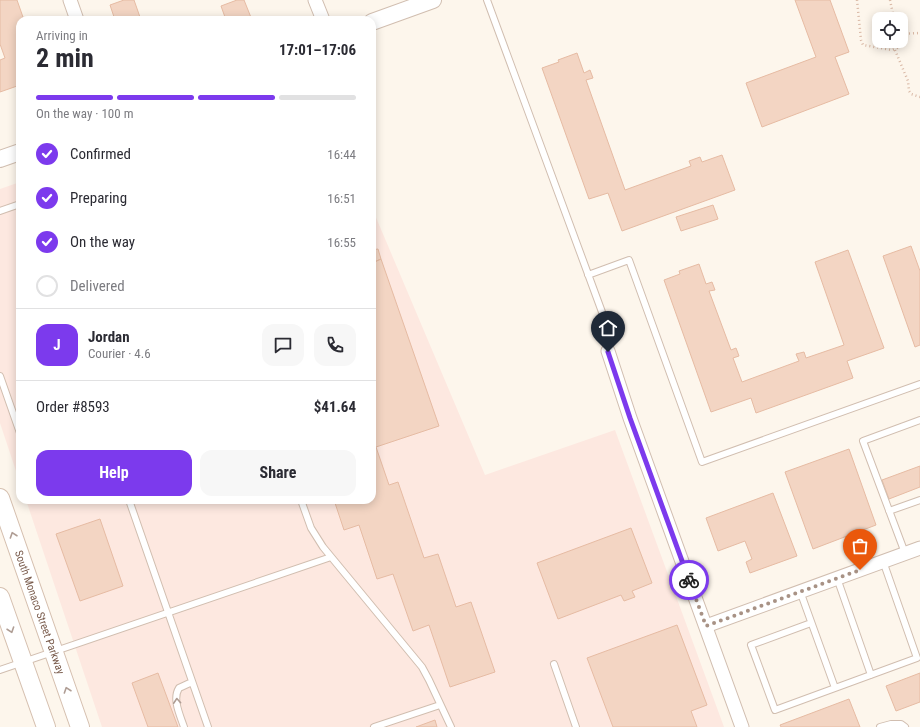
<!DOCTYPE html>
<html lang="en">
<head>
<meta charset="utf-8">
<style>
  :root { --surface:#fff; --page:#f7f7f7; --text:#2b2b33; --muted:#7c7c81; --line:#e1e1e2; --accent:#7c3aed }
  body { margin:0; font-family:"Roboto Condensed",sans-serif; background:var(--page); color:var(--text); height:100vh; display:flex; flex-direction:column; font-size:15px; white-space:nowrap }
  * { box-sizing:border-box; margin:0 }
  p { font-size:13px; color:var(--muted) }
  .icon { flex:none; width:22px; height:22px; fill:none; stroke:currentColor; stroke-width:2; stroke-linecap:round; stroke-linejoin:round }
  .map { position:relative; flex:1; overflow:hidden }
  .sheet { position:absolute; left:16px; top:16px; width:360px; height:488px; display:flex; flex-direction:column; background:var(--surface); border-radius:12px; box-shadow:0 2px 10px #0003 }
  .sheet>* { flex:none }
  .tools { position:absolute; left:872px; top:12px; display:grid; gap:8px }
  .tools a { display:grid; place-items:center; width:36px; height:36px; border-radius:8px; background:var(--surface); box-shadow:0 2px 10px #0003; font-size:20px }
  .pin { position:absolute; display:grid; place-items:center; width:34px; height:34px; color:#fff; margin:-41px -17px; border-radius:50% 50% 50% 0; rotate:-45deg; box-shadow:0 0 4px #0007 }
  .pin .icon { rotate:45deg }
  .courier { position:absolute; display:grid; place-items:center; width:40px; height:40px; margin:-20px; border:3px solid #7c3aed; border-radius:50%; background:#fff; color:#222; box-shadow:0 1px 5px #0007 }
  .head em { font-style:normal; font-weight:700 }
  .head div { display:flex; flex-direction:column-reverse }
  .head { display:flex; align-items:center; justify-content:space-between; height:68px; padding:0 20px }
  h1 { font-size:26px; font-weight:700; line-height:30px }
  .bar { display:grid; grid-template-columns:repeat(4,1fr); gap:6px 4px; align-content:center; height:48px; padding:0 20px }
  .bar i { height:5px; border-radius:3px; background:var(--line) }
  .bar .current { background:var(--accent) }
  .bar p { grid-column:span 4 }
  .line { display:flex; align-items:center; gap:10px; padding:0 20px; border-top:1px solid var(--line) }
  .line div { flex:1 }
  .round { display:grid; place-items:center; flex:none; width:42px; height:42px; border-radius:12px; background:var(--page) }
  ol { padding:0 20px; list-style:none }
  li { display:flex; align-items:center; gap:12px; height:44px }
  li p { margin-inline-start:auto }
  li .icon { padding:4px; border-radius:50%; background:var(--accent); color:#fff; stroke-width:4 }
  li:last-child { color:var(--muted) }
  li i { width:22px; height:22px; border:2px solid var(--line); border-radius:50% }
  .action { display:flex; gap:8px; margin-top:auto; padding:8px 20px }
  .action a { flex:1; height:46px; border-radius:12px; background:var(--accent); color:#fff; font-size:16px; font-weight:700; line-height:46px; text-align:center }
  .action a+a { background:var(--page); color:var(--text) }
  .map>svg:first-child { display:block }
</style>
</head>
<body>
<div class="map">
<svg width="920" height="727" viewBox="0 0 920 727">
  <rect width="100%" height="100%" fill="#fdf6ec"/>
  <path fill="#fde8e0" d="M20 182V483L0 423V189Z
    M372 208 485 475 615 430 724 727H102L26 500H372Z"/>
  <path fill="#f3d5c3" stroke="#e6bba3" d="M0 0H17L24 20H20V85L0 92V60L5 58 0 44Z
    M124 0H134L141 20H115L110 5Z
    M237 0H244L252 20H226L221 6Z
    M795 0H830L849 52 835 57 849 94 762 127 746 83 816 57Z
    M577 53 584 73 590 70 593 78 586 80 625 190 691 166 689 161 700 157 702 162 722 155 735 190 622 231 608 193 589 199 542 68 559 62 558 60Z
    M713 205 718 219 681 231 676 217Z
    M911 246 920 271V345L915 347 883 256Z
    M378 249 381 259 372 263V250Z
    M848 250 884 348 847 361 853 378 756 413 751 398 711 412 664 280 680 274 679 271 699 264 706 284 712 282 715 290 709 291 731 350 736 348 739 356 733 358 742 382 799 361 796 354 804 352 806 358 844 345 815 262Z
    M381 259 439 426 376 447 389 485 398 482 424 558 438 554 456 607 471 602 495 672 450 687 429 625 413 631 393 574 377 579 359 525 344 530 334 500H372V263Z
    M849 449 876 525 813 549 785 472Z
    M920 466V487L889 499 882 480Z
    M773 493 797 556 750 573 746 562 752 559 745 541 718 551 706 518Z
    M100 519 123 586 80 601 56 534Z
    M631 528 652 583 632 591 635 597 624 601 621 595 558 619 537 563Z
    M677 625 707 705 691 711 697 727H613L587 658Z
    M158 673 178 727H148L132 683Z
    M920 673V702L896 711 886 686Z
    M849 699 860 727H781L780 725Z
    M435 720 437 727H416Z"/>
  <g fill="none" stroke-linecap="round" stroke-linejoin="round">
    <defs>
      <path id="service" d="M487 0 602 312
        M0 211 20 204
        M588 275 629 260 702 462 920 384
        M0 376 20 433
        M129 500 208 727
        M301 500 311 528 323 547 422 667 429 680 451 727
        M889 511 920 500
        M905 553 863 441 920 420
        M837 578 871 675
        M800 591 835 688
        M811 623 751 645 775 710 917 658 883 561
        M554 664 576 727
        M0 670 331 557
        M184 727C180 715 172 699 179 688L192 682
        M374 727 440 705
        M880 727 891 724H901L905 727"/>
      <path id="minor" d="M70 0 77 20
        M315 0 323 20
        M608 351 630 418 742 727
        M706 626 920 548"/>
      <path id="tertiary" d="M372 22 433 0
        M0 159 20 152"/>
      <g id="secondary">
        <path id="s1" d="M0 498 80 727"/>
        <path d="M0 597 46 727"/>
      </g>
    </defs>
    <use href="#service" stroke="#d1beb0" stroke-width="8"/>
    <use href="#minor" stroke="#d1beb0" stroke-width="15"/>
    <use href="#tertiary" stroke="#d1beb0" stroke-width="18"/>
    <use href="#secondary" stroke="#d6c0b0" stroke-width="20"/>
    <path stroke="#d9b8a5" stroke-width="2.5" stroke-dasharray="1 3" stroke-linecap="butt" d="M857 0 861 40 863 45 892 50 897 48 898 41
      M890 0 894 19
      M901 34 920 33
      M895 50 908 81 909 91 911 94 920 97"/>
    <use href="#service" stroke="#fff" stroke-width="6"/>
    <use href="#minor" stroke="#fff" stroke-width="13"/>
    <use href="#tertiary" stroke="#fff" stroke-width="16"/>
    <use href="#secondary" stroke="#fff" stroke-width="18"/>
  </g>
  <defs><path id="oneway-chevron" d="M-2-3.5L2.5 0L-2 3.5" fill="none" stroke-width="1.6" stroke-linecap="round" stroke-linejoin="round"/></defs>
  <g stroke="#af9d94">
    <use href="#oneway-chevron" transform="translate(13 535) rotate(-109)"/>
    <use href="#oneway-chevron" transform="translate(11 630) rotate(71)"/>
    <use href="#oneway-chevron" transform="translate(67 690) rotate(-109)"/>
    <use href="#oneway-chevron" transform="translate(177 701) rotate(-94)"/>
  </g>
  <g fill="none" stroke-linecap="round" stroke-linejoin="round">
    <path stroke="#a89285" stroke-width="4" stroke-dasharray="0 7.2" d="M689 580 706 626 860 570"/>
    <path stroke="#7c3aed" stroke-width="5" d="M608 352 630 418 689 580"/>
  </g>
  <g text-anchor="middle" stroke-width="4" stroke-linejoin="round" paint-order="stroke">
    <g font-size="11" fill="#7a5c4d" stroke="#fffaf3">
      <text dy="4" stroke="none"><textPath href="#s1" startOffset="121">South Monaco Street Parkway</textPath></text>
    </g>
  </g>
</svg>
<div class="tools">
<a><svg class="icon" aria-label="locate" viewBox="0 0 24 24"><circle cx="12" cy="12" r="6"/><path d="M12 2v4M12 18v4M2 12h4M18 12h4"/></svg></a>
</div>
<div class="pin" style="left:860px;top:570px;background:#ea580c"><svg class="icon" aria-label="bag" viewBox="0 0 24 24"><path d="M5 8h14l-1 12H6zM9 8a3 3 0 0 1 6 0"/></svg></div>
<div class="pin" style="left:608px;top:352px;background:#1f2937"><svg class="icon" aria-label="home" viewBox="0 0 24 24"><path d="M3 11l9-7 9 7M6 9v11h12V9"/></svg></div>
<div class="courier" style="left:689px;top:580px"><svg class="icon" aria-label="bike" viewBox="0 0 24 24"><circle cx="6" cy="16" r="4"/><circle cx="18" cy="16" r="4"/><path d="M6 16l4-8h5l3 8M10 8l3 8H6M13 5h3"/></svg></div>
<section class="sheet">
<div class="head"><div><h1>2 min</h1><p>Arriving in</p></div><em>17:01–17:06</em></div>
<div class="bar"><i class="current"></i><i class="current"></i><i class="current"></i><i></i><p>On the way · 100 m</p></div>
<ol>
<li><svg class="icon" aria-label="check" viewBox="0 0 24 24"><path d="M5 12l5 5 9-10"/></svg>Confirmed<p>16:44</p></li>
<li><svg class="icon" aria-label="check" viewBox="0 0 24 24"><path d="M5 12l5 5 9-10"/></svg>Preparing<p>16:51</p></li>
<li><svg class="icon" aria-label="check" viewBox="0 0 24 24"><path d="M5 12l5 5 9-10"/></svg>On the way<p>16:55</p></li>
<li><i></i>Delivered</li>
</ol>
<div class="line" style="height:72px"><b class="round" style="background:var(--accent);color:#fff">J</b><div><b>Jordan</b><p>Courier · 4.6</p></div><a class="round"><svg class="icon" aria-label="chat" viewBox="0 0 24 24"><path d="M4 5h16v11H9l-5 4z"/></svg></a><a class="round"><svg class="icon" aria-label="phone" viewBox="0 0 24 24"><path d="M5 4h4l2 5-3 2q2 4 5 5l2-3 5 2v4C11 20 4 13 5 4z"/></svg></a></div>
<div class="line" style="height:52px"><div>Order #8593</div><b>$41.64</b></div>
<div class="action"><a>Help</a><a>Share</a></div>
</section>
</div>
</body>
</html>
